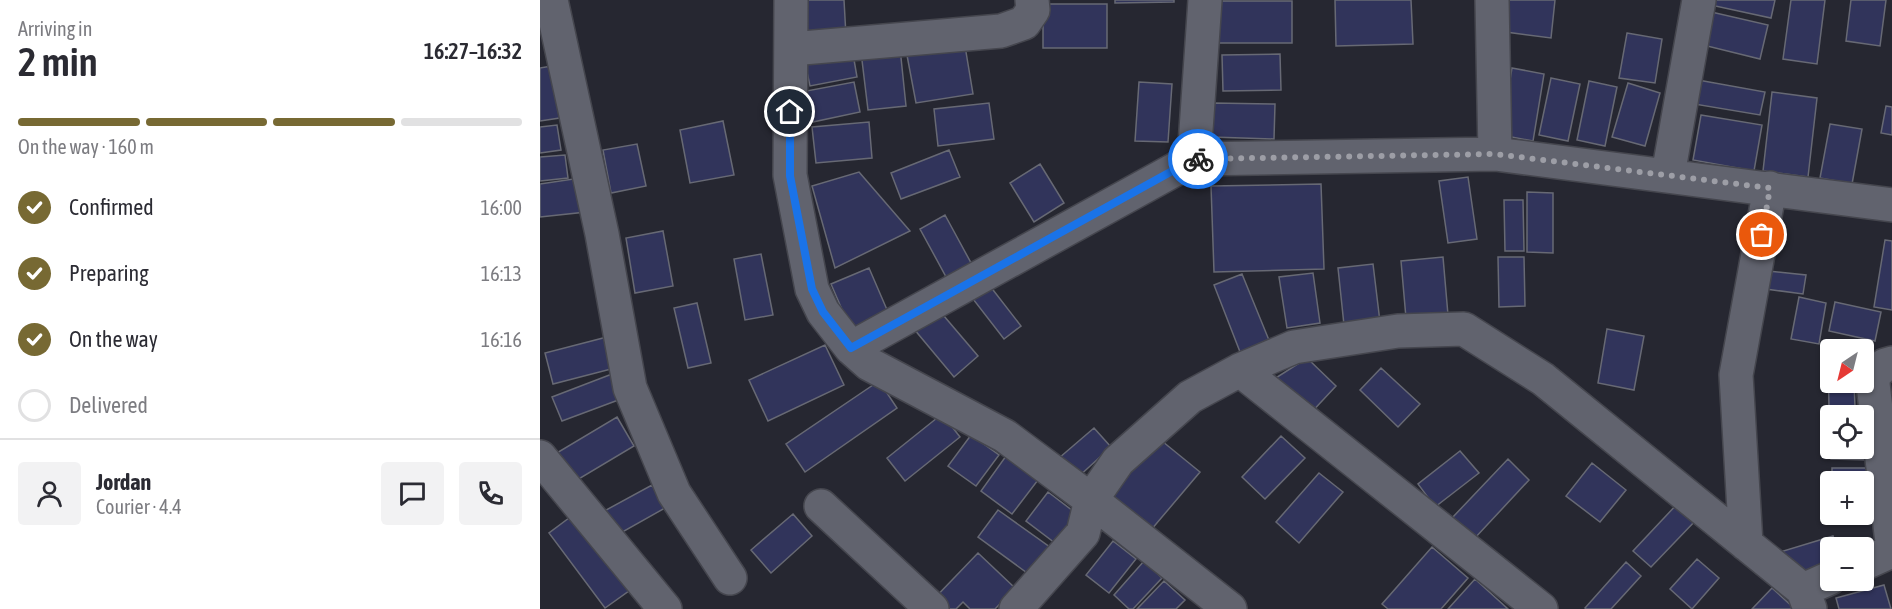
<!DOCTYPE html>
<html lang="en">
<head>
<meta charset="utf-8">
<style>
  :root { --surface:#fff; --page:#f2f2f3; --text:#2b2b33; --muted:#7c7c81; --line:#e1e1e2; --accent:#776933 }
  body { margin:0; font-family:"Asap Condensed",sans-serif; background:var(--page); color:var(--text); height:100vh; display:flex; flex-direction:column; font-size:22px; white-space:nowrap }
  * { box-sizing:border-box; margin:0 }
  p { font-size:20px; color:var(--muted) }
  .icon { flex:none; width:33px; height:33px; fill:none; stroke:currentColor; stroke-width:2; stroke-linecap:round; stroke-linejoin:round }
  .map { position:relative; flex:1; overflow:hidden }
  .details { display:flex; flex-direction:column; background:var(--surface); width:540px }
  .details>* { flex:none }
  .needle { width:39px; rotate:215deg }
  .fabs { position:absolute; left:1280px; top:339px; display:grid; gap:12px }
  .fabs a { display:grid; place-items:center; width:54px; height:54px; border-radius:6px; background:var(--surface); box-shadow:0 2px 4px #0004; font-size:30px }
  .pin { position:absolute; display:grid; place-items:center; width:51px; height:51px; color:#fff; margin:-26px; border:3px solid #fff; border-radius:50%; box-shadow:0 2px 6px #0007 }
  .courier { position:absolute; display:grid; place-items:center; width:60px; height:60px; margin:-30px; border:4px solid #1a73e8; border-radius:50%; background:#fff; color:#222; box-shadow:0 2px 8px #0007 }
  .headline em { font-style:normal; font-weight:600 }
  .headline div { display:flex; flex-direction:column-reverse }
  .headline { display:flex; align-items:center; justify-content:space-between; height:102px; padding:0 18px }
  h1 { font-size:39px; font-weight:600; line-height:45px }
  .bar { display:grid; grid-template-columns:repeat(4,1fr); gap:9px 6px; align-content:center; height:72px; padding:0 18px }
  .bar i { height:8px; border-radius:4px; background:var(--line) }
  .bar .selected { background:var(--accent) }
  .bar p { grid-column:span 4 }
  .line { display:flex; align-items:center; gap:15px; padding:0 18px; border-top:2px solid var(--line) }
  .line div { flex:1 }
  .round { display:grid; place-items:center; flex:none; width:63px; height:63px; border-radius:6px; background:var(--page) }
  ol { padding:0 18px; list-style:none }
  li { display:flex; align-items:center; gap:18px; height:66px }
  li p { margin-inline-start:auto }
  li .icon { padding:6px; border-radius:50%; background:var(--accent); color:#fff; stroke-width:4 }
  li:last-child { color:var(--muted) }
  li i { width:33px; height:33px; border:3px solid var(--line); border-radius:50% }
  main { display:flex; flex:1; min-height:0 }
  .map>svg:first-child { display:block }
</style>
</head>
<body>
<main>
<section class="details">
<div class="headline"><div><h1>2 min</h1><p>Arriving in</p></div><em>16:27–16:32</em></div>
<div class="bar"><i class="selected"></i><i class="selected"></i><i class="selected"></i><i></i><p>On the way · 160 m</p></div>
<ol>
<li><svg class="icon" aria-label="check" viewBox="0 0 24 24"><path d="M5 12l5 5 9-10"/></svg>Confirmed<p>16:00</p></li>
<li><svg class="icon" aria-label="check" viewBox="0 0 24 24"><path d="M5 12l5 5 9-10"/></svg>Preparing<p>16:13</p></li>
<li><svg class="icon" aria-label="check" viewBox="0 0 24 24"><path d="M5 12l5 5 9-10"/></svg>On the way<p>16:16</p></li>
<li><i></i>Delivered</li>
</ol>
<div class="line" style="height:108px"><a class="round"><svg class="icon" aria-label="person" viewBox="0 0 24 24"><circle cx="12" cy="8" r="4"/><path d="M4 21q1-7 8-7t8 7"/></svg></a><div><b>Jordan</b><p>Courier · 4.4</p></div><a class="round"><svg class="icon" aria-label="chat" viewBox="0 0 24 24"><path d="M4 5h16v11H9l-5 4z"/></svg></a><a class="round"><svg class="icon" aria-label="phone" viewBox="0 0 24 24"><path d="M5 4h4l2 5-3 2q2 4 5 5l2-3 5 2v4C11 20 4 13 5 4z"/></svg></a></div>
</section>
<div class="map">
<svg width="1352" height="609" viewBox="0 0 1352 609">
  <rect width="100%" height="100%" fill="#262731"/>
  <path fill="#31345b" stroke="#676974" stroke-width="1.5" d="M257 0H304L306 36 259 38Z
    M575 0H634V2L575 3Z
    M795 0H871L873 44 796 46Z
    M969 0H1015L1011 38 966 32Z
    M1167 0H1235L1231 18 1166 4Z
    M1251 0H1285L1277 64 1243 59Z
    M1311 0H1346L1340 46 1306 41Z
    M678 1H752V43H678Z
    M503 4H567V48H503Z
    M1167 11 1228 25 1220 59 1159 44Z
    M1087 33 1122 39 1115 83 1079 78Z
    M424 40 433 94 376 103 366 50Z
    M312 48 317 77 270 86 264 58Z
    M360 48 366 106 328 110 321 52Z
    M740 54 741 90 683 91 682 55Z
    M17 65 26 117 0 121V68Z
    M972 68 1004 74 993 141 961 135Z
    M1011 78 1040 84 1028 141 999 135Z
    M1158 80 1225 92 1220 115 1154 104Z
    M1049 81 1077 87 1065 146 1037 140Z
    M314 82 320 112 268 123 261 92Z
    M599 82 632 84 628 142 595 141Z
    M1088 83 1120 93 1105 146 1072 137Z
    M1232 92 1277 98 1268 177 1223 171Z
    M449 103 454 139 398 146 394 109Z
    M673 103 735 104 734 139 672 137Z
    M1346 106 1352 107V135L1341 133Z
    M1161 115 1222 125 1214 171 1153 160Z
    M183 121 194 175 150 183 140 130Z
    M329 122 332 158 276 163 272 127Z
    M1290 124 1322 129 1312 184 1280 178Z
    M17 125 21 150 0 153V127Z
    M97 144 106 186 71 193 63 150Z
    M409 150 420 177 361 199 351 173Z
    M25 155 28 178 0 181V157Z
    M500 164 524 203 494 222 470 183Z
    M319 172 370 231 295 268 272 186Z
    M928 177 937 239 908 243 899 181Z
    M40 178 46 212 0 217V184Z
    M781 184 784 269 674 272 671 186Z
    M987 192 1013 193V253L987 252Z
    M964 200H983L984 251H965Z
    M405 215 436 272 411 286 380 229Z
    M123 231 133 286 95 293 86 238Z
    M1345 240 1352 241V310L1334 307Z
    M221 254 233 315 205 320 194 259Z
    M903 257 908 315 866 318 861 261Z
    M958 257H984L985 306 959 307Z
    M833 264 840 322 804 325 798 268Z
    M329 268 351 319 313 335 291 284Z
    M1228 271 1266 275 1263 294 1226 289Z
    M773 273 780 323 747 328 739 277Z
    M702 274 731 345 702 357 674 285Z
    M450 286 481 326 464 339 433 299Z
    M1259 297 1286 303 1279 344 1251 339Z
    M1295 302 1341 312 1335 341 1289 331Z
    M157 303 171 363 148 368 134 308Z
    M398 309 438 356 414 377 374 329Z
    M1067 329 1104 336 1094 390 1058 383Z
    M67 337 75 368 13 384 5 353Z
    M285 345 304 385 228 421 209 380Z
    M1288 357H1290V382H1314L1315 407H1289Z
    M767 358 796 386 768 416 731 381Z
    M841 368 880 404 858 427 820 390Z
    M72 374 81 399 22 421 12 397Z
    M339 381 357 408 265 472 246 444Z
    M1287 411 1323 413V416H1290V435H1285Z
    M402 414 420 437 365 481 347 458Z
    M77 417 94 446 27 486 10 457Z
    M554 428 571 447 537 478 519 458Z
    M431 435 459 455 436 486 408 466Z
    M741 436 765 458 725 499 702 477Z
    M617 437 660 472 611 530 568 495Z
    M1323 440H1329V460L1291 459V448H1323Z
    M920 451 939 473 895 507 878 484Z
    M466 456 498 480 472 514 441 491Z
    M968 459 989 480 934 539 912 518Z
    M1052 463 1086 490 1060 522 1026 496Z
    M1292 468H1328V500H1323V482H1292Z
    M779 473 803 492 759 543 736 522Z
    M112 485 125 508 70 539 57 515Z
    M508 492 537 514 515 543 486 521Z
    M1139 502 1157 519 1111 567 1093 551Z
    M458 510 514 550 494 578 438 537Z
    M37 512 93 588 65 608 9 533Z
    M253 514 272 536 231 573 211 550Z
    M1293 536 1297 548H1290V568L1267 575 1240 552Z
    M573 541 596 559 569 593 546 575Z
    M892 547 928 578 901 609H848L842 604Z
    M438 553 475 588 455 609H430L423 602 416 609H397L390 603Z
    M1157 559 1179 578 1152 609 1130 589Z
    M604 561 622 578 593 609H589L574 595Z
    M1086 562 1101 576 1071 609H1046L1045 608Z
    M935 579 968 609H908Z
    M624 581 645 600 636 609H597Z
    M1344 585 1351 609H1299L1296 598Z
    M1232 588 1255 609H1212Z"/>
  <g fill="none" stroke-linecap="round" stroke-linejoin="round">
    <defs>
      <path id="minor" d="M11 0 62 234 90 388 134 493 190 578
        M251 0 250 175 272 289 283 312 311 348
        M952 0 955 154
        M251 49 461 31 484 23 493 10 492 0
        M654 159 665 0
        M1128 175 1159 0
        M1352 363 1345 365 1334 374 1333 384 1352 542
        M700 370 1001 609
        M0 457 125 609
        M281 506 392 609
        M1206 544 1196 375 1230 188
        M1323 564 1352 551
        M1263 590 1290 578
        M476 609 543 533 551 500 578 461 650 397 700 370 754 347 858 331 924 329 1003 379 1263 590 1270 609
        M690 609 551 500 465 436 329 364 311 348 654 159 955 154 1352 205"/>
    </defs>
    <use href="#minor" stroke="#45464e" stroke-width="36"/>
    <use href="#minor" stroke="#61636e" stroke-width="33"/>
  </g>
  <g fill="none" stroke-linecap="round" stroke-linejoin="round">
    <path stroke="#9d9ea6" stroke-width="6" stroke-dasharray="0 10.8" d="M658 159 955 154 1230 188 1222 235"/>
    <path stroke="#1a73e8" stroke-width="8" d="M250 112V176L272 289 283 312 311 348 654 159H658"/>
  </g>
</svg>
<div class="fabs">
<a><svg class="needle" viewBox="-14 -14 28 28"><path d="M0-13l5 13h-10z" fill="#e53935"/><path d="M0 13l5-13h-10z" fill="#7c7c81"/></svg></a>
<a><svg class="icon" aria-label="locate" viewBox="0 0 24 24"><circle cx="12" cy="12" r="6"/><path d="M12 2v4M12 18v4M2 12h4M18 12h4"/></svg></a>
<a>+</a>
<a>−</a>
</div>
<div class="pin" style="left:1222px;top:235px;background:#ea580c"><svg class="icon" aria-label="bag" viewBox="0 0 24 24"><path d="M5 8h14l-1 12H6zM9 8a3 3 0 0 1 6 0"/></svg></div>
<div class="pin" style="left:250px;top:112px;background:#1f2937"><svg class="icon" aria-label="home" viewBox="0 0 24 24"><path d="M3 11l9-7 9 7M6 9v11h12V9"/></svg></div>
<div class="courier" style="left:658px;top:159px"><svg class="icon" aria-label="bike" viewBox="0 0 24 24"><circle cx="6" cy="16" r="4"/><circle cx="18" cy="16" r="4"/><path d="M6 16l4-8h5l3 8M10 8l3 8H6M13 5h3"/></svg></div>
</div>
</main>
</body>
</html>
